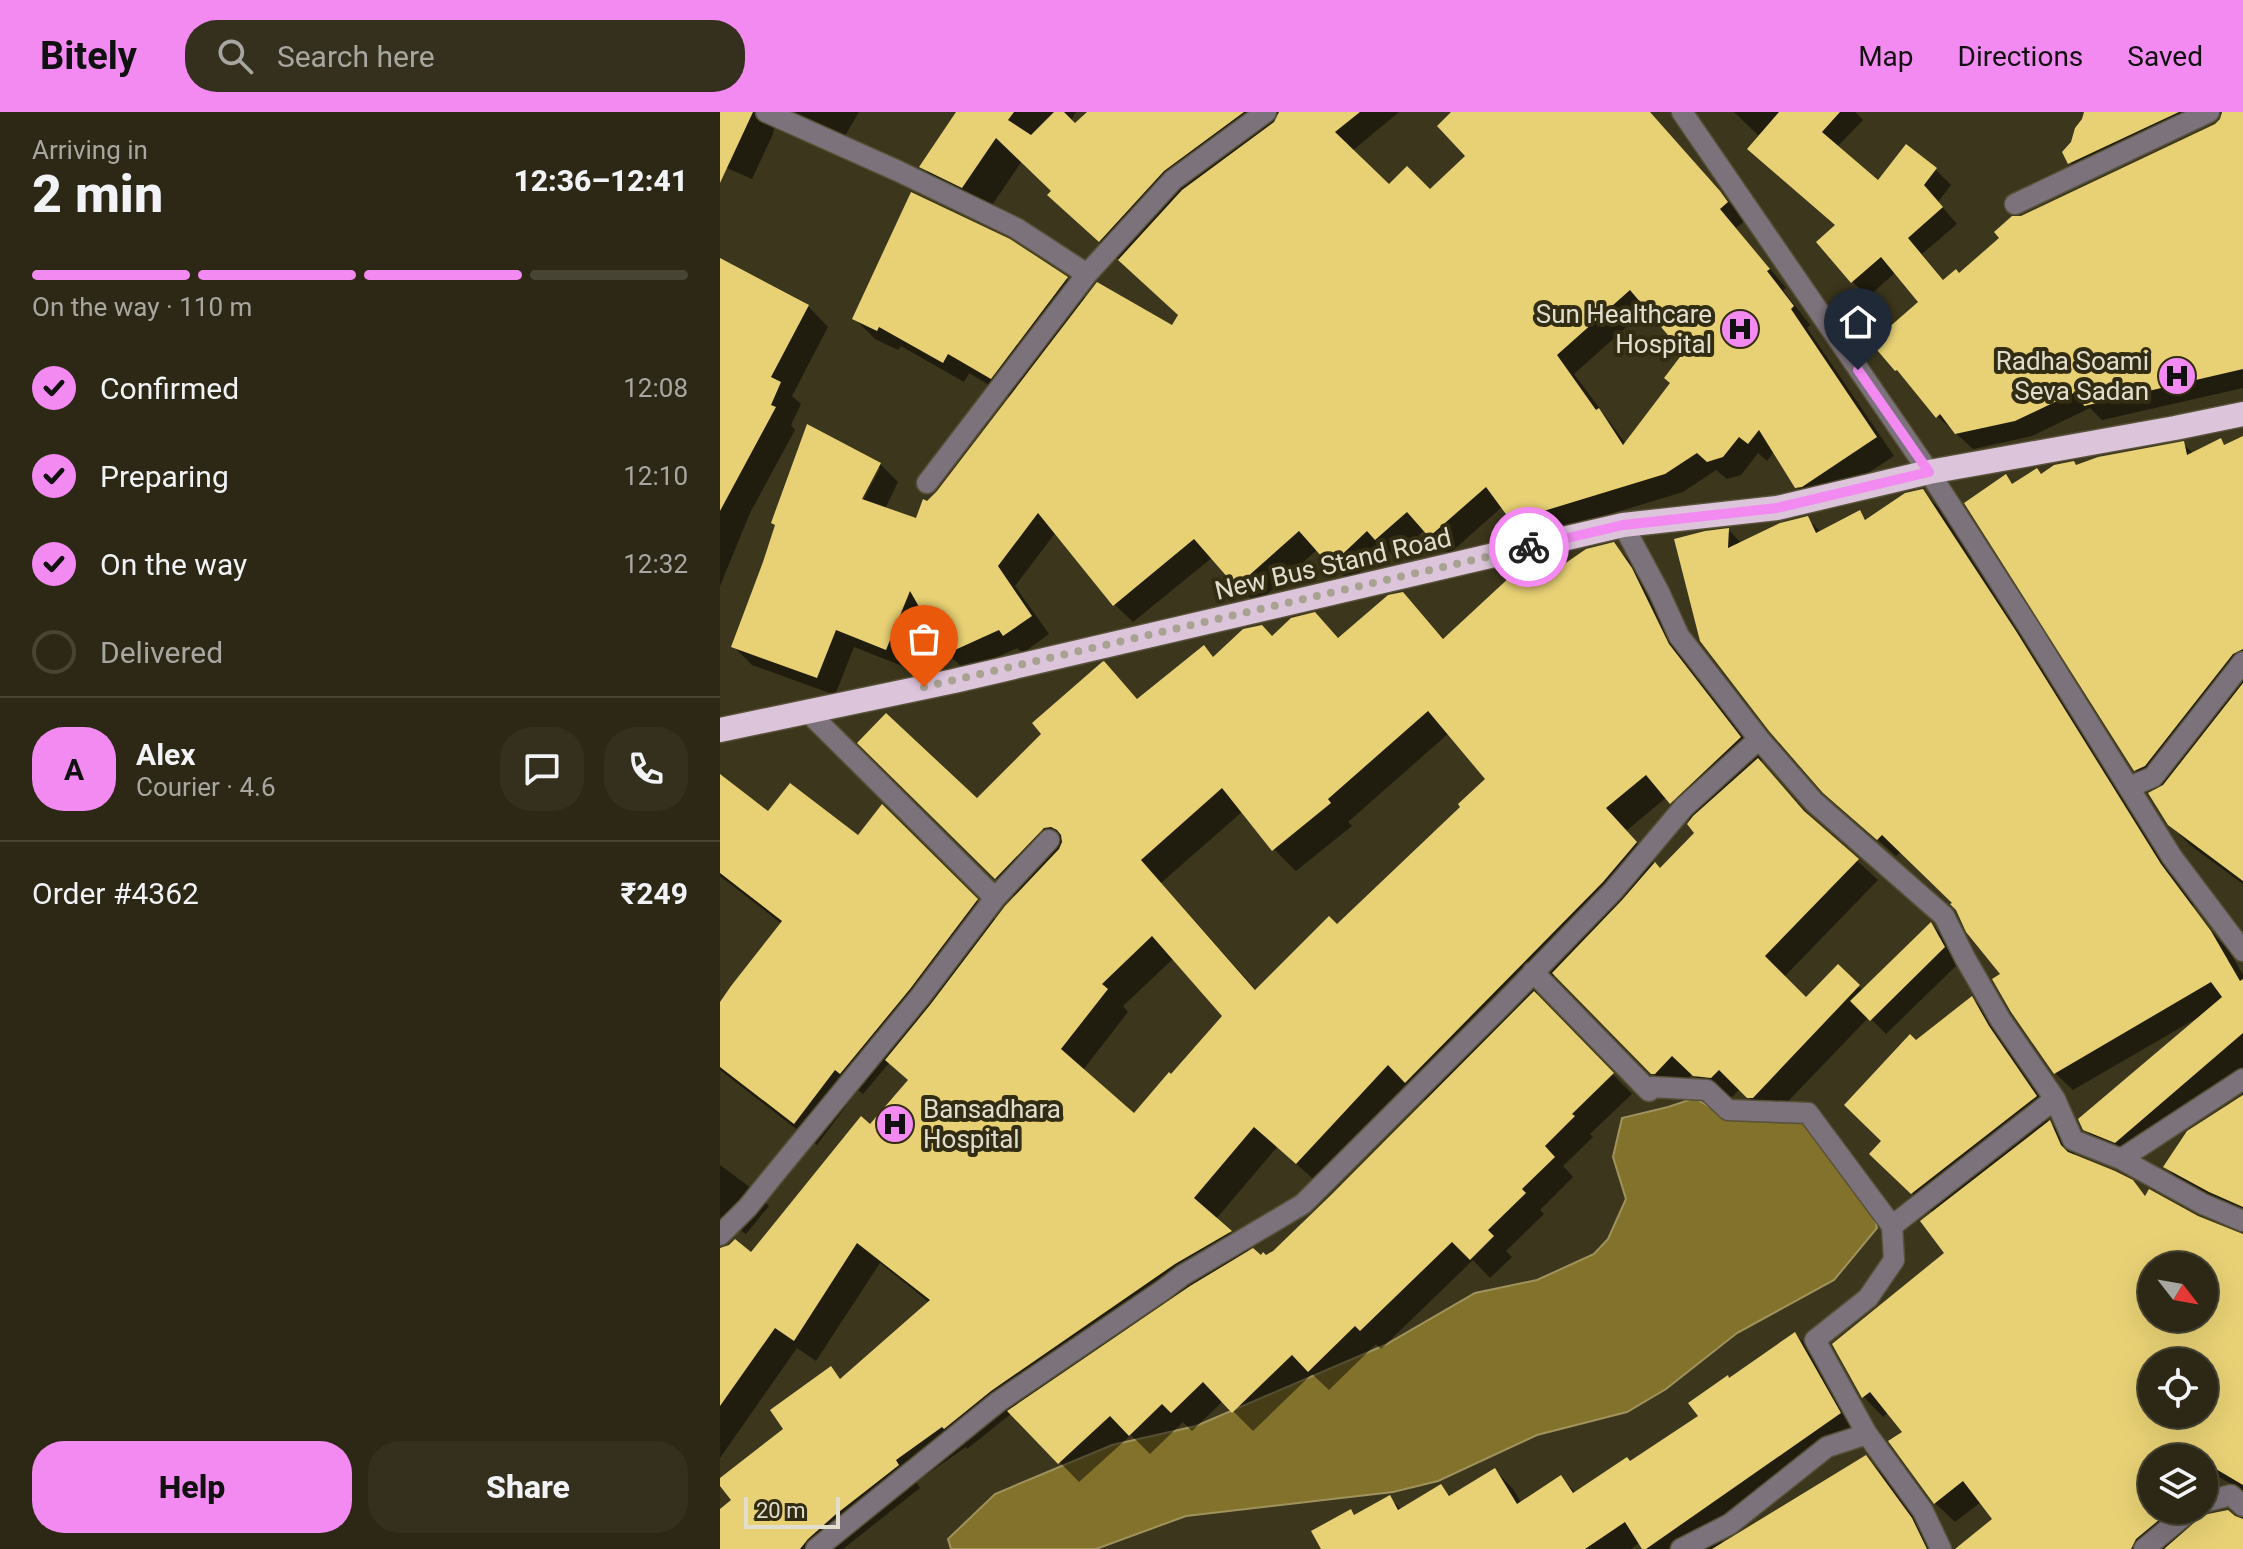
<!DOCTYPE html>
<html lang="en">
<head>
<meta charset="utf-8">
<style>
  :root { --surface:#2d2815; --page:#35301e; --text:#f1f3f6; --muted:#a7a6a0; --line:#484434; --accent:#f38af1 }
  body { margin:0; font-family:Roboto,sans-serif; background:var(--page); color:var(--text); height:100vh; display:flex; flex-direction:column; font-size:30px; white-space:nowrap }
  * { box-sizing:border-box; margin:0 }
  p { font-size:26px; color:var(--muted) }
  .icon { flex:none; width:44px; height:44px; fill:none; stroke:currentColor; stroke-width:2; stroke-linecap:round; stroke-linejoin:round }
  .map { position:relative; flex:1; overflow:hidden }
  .drawer { display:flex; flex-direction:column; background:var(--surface); width:720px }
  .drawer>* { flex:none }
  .needle { width:52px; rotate:121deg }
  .controls { position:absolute; left:1418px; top:1140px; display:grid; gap:16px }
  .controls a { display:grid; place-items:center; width:80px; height:80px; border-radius:50%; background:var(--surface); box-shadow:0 8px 32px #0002,0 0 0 2px var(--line); font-size:40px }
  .scale { position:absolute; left:24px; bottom:20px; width:96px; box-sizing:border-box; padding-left:8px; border:4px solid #e2decf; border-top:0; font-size:22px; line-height:28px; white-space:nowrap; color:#e2decf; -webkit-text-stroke:6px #322c12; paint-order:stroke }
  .pin { position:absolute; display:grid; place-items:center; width:68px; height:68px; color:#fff; margin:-82px -34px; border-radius:50% 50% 50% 0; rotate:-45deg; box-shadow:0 0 8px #0007 }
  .pin .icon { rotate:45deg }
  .courier { position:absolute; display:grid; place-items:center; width:80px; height:80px; margin:-40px; border:6px solid #f38af1; border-radius:50%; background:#fff; color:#222; box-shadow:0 2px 10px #0007 }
  .summary em { font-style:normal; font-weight:800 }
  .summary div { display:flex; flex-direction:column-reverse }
  .summary { display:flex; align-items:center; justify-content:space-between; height:136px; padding:0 32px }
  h1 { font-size:52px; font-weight:800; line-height:60px }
  .bar { display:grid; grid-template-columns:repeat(4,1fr); gap:12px 8px; align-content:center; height:96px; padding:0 32px }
  .bar i { height:10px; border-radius:6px; background:var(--line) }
  .bar .active { background:var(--accent) }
  .bar p { grid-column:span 4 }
  .line { display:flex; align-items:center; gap:20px; padding:0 32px; border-top:2px solid var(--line) }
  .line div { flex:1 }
  .round { display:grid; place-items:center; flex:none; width:84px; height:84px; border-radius:32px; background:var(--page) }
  ol { padding:0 32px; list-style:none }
  li { display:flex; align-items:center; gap:24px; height:88px }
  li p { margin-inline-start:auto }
  li .icon { padding:8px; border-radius:50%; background:var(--accent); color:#111; stroke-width:4 }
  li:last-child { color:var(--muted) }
  li i { width:44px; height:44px; border:4px solid var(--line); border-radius:50% }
  .action { display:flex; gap:16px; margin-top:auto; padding:16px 32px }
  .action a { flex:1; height:92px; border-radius:32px; background:var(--accent); color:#111; font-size:32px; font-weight:800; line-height:92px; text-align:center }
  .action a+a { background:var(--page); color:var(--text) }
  header { display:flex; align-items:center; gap:48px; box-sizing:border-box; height:112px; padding:0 40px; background:var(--accent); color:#111 }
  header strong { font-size:38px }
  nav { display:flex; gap:44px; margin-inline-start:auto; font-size:28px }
  .search { width:560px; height:72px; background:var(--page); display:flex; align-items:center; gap:20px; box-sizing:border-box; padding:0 28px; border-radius:32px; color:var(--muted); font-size:30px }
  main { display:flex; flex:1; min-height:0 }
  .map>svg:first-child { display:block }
</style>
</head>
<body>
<header>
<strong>Bitely</strong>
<div class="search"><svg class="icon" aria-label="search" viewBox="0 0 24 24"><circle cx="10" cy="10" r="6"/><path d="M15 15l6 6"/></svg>Search here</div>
<nav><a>Map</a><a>Directions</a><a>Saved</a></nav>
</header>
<main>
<section class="drawer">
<div class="summary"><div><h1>2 min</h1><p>Arriving in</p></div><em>12:36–12:41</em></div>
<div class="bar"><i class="active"></i><i class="active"></i><i class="active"></i><i></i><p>On the way · 110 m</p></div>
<ol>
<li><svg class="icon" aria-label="check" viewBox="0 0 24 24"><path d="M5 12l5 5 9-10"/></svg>Confirmed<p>12:08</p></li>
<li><svg class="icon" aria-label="check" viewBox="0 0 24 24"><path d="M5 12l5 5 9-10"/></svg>Preparing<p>12:10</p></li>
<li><svg class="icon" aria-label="check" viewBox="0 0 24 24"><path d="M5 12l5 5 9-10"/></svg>On the way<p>12:32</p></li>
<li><i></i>Delivered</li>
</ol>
<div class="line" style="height:144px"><b class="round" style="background:var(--accent);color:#111">A</b><div><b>Alex</b><p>Courier · 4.6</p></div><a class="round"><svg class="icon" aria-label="chat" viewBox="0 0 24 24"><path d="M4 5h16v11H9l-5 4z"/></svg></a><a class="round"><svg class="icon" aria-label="phone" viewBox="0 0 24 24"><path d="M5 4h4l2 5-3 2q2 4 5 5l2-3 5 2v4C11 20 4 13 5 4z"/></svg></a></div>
<div class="line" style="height:104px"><div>Order #4362</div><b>₹249</b></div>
<div class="action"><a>Help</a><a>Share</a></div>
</section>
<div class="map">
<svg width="1523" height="1437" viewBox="0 0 1523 1437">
  <rect width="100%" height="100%" fill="#3c361c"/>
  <path fill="#83722b" stroke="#a0925c" stroke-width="2" d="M975 986 1009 1007H1071L1092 1014 1152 1096 1157 1116 1114 1168 1017 1221 946 1277 907 1300 817 1323 718 1369 673 1380 466 1404 376 1437H231L228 1427 275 1382 392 1333 476 1314 665 1233 755 1181 817 1168 874 1142 888 1127 906 1087 893 1045 902 1006 948 995Z"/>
  <path fill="#0007" fill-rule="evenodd" d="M0 0H139L122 29 62 4 54 15 53 22 32 67 0 53Z
    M239 0H356L339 28 370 0H679L632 39 669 75 687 57 710 80 748 44 719 14 734 0H929L1018 100 1025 109 1016 116 1066 176 1063 178 1090 213 1087 216 1174 344 1101 392 1095 394 1077 375 1054 339 1047 349 1038 341 1021 363 1007 367 996 358 963 380 811 426 783 394 729 442 705 418 675 445 666 437 629 470 598 437 536 492 493 445 413 510 394 492 336 420 295 474 329 522 303 541 297 536 246 559 227 541 206 503 185 555 134 535 115 583 32 553 14 535 45 451 57 414 53 411 88 314 160 352 178 370 165 397 197 408 204 390 207 391 219 380 291 286 249 261 244 270 181 234 178 238 155 227 134 206 192 83 289 129 347 167 367 187 378 172 452 215 460 204 348 101 330 83 333 79 302 49 268 99 227 79 202 55ZM928 196 966 241 947 266 953 272 906 332 854 262ZM156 356H160L139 396 135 394Z
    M1014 0H1135L1143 8 1117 35 1158 71 1215 57 1231 73 1218 90 1237 112 1202 142 1225 170 1239 163 1301 106 1501 9 1504 1 1366 67 1350 51 1344 40 1352 31 1366 0H1523V276L1382 308 1370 296 1312 324 1253 337 1217 304 1201 190 1176 160 1148 185 1132 169 1117 115 1040 25Z
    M0 149 88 194 108 215 72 284 81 292 71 313 75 318 30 401 0 474Z
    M1523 326V772L1470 733 1449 712 1436 679 1415 658 1285 365 1294 374 1321 364 1356 355 1463 332 1474 342 1500 329 1506 334Z
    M1202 379 1220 397 1313 539 1458 772 1474 793 1471 796 1510 840 1523 863V983L1508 967 1414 1047 1383 1035 1364 1017 1478 908 1477 906 1353 978 1335 961 1282 862 1234 791 1181 740 1176 744 1124 698 982 529 1009 418 1021 431 1087 406 1101 420 1139 401 1148 409Z
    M893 433 916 455 933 480 970 556 1042 648 1040 650 1095 710 1158 768 1064 865 1086 888 1118 855 1143 879 1212 813 1228 829 1239 851 1166 922 1149 905 1053 1005H1049L1020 977 1012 985 995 984 973 962 953 981 836 862 815 883 912 982 870 1022 873 1025 843 1054 853 1065 820 1098 824 1102 786 1139 792 1145 770 1166 753 1148 661 1237 656 1232 609 1278 592 1262 533 1319 503 1289 472 1319 463 1310 430 1342 411 1323 359 1370 292 1301 247 1337 246 1335 196 1370 200 1376 123 1437H0V1399L14 1389 0 1368 66 1318 110 1257 122 1268 210 1191 160 1151 96 1249 77 1236 0 1346V1138L31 1142 151 1014 189 969 170 950 143 982 138 978 97 1033 0 958V890L62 812 0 764V664L49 702 138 725 162 695 277 809 296 786 140 631 257 689 324 622 383 552 419 589 494 546 553 526 619 527 682 482 725 528 821 470ZM729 621 768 667 743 695 617 814 537 879 441 771 523 699 554 737 576 759 632 714 628 710ZM947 685 971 710 976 721 941 759 906 719ZM454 846 505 904 414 1003 363 958 408 900 403 894ZM691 974 707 990 546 1146H541L531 1140 496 1107 557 1035 599 1072Z
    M1252 886 1269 904 1286 934 1333 1003 1327 1008 1349 1030 1356 1045 1412 1070 1427 1085 1523 1122V1379L1492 1361 1484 1372V1346H1432V1398H1464L1458 1405 1471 1418 1523 1408V1437H1253L1275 1408 1261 1390 1235 1410 1215 1391 1185 1321 1169 1300 1163 1305 1144 1285 1114 1232 1226 1141 1213 1101 1152 1042 1164 1029 1196 930ZM1432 1154H1484V1206H1432ZM1432 1250H1484V1302H1432Z
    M1523 984V1104L1464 1073 1446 1055Z
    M0 1053 27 1073 49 1094 26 1122 2 1104 0 1108Z
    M1075 1222 1094 1241 1138 1320 996 1420 1004 1432 1146 1345 1164 1364 1210 1426 1215 1437H925L920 1430 911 1437H603L631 1399 636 1405 670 1386 682 1398 721 1374 731 1385 775 1358 793 1377 802 1392 840 1365 856 1381 911 1351 980 1305 1010 1268Z"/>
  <path fill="#e8d175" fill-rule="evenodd" d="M0 0H33L0 71Z
    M236 0H294L288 8 311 23 334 0H344L355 11 367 0H524L444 59 379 130 327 83 331 79 276 26 242 76 199 55Z
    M559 0H640L615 20 669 72 687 54 710 77 745 44 717 14 731 0H930L1000 79 1008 90 1000 97 1050 157 1047 159 1074 194 1071 197 1157 325 1082 375 1075 376 1039 318 1028 332 1019 325 1003 345 987 350 977 341 945 362 791 409 766 375 709 425 687 400 655 428 647 419 610 454 579 419 516 475 474 427 393 494 318 401 278 454 312 504 283 524 279 518 226 542 190 479 166 538 116 518 97 566 11 535 43 450 55 413 51 411 87 312 161 351 142 387 196 406 203 387 207 389 217 379 377 170 452 213 458 203 398 148 462 78 554 10ZM910 178 963 241 944 266 950 271 903 333 879 296 876 298 837 243Z
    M1059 0H1120L1102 20 1158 68 1186 32 1217 56 1204 73 1223 95 1188 126 1223 168 1236 157 1239 161 1279 126 1274 120 1292 104H1301L1495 12 1500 7 1502 0H1523V257L1364 294 1360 278 1295 309 1235 322 1220 302 1216 306 1177 258 1175 259 1151 231 1198 190 1161 145 1131 171 1096 130 1115 113 1027 37Z
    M1364 0H1459L1348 52 1342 40 1351 30 1355 16 1362 7Z
    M191 80 290 127 348 165 271 267 228 242 223 251 159 215 157 219 132 207Z
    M0 146 89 193 51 265 61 270 51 293 56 295 0 399Z
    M1523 324V537L1513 542 1425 654 1414 659 1244 391 1286 362 1292 372 1317 356 1321 362 1334 353 1354 349 1356 353 1378 345 1464 329 1467 343 1501 326 1504 333Z
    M1203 377 1296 519 1441 752 1491 819 1520 869 1523 867V921L1395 1031 1363 1018 1358 1007 1502 885 1491 870 1334 962 1291 900 1272 867 1280 862 1246 820 1236 798 1230 792 1232 791 1162 723 1157 728 1103 681 1049 619 980 529 954 427 985 419 1009 416 1008 436 1060 411 1088 404 1096 421 1140 398 1145 408 1185 381Z
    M894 430 912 456 949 532 1021 625 950 692 926 663 886 696 917 730 883 770 685 971 668 953 576 1052 534 1015 474 1086 512 1119 455 1152 271 1279 224 1317 222 1315 176 1348 179 1353 115 1403 88 1427 80 1437H0V1397L11 1388 0 1374V1366L63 1317 50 1298 111 1254 120 1267 210 1188 137 1131 74 1229 55 1216 0 1294V1136L9 1133 15 1127 31 1140 141 1004 150 1012 188 968 165 948 210 893 285 794 339 737 342 730 341 723 337 718 331 715 324 716 275 767 137 631 166 601 257 686 321 622 312 611 382 550 384 549 417 587 484 533 493 545 523 517 542 513 552 524 571 506 595 500 618 526 668 483 683 480 723 527 805 451 821 468 866 437ZM708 599 765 667 738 692 740 695 617 812 609 804 535 878 421 748 502 676 552 739 611 691 608 687ZM432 824 502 904 451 962 449 960 414 1001 341 937 388 877 382 872Z
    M1523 571V769L1448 713 1428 681 1443 673Z
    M1038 646 1084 699 1139 747 1045 844 1086 885 1118 852 1140 873 1033 986H1027L999 958 991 966 973 964 952 944 935 962H931L832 861 902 788 935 750 940 756 974 721 967 712 973 704Z
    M0 662 48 699 70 671 138 723 162 692 258 787 190 877 120 962 115 958 74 1012 0 955V890L11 874 62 809 0 761Z
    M1211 810 1225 835 1150 909 1130 889Z
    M814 879 894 961 852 1002 855 1004 825 1034 835 1045 802 1077 806 1081 768 1118 774 1124 750 1148 732 1130 640 1219 635 1214 588 1260 572 1243 512 1301 483 1270 451 1301 442 1292 409 1324 390 1304 338 1352 287 1299 470 1174 533 1136 541 1143 543 1140 546 1143 553 1139 611 1083Z
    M1252 884 1269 914 1317 984 1191 1082 1149 1042 1161 1029 1124 993 1190 922 1196 928Z
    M1523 983V1095L1489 1080 1443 1055 1467 1019Z
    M1330 1008 1341 1033 1348 1040 1395 1059 1413 1068 1425 1084 1429 1077 1478 1104 1523 1122V1373L1484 1350V1346H1432V1398H1451L1416 1427 1411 1437H1235L1272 1407 1243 1369 1214 1392 1168 1329 1182 1320 1150 1280 1142 1286 1112 1232 1224 1141 1200 1109ZM1432 1154H1484V1206H1432ZM1432 1250H1484V1302H1432Z
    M1075 1220 1121 1301 926 1437H922L905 1410 865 1437H601L591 1419 631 1397 634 1403 670 1383 678 1398 721 1372 729 1384 775 1356 797 1392 841 1363 853 1381 907 1345 910 1349 978 1304 968 1291 1008 1263 1009 1266Z
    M1146 1343 1192 1406 1207 1437H992Z
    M1508 1398 1515 1404 1523 1407V1437H1444L1483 1403Z"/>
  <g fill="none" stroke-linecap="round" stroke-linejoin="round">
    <defs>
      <path id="minor" d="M46 0 178 59 296 116 367 162
        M962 0 1209 360 1307 512 1452 745 1523 839
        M1295 92 1489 0
        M207 371 367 162 453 68 546 0
        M87 599 275 786
        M1039 627 1094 690 1224 804 1245 846 1280 907 1335 987
        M1409 675 1433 665 1523 550
        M813 860 929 979 932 975 987 978 1008 998 1088 1001 1172 1114 1335 987 1353 1028 1401 1047 1523 967
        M1401 1047 1483 1092 1523 1109
        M1172 1114 1174 1148 1148 1186 1095 1228 1147 1322 1203 1399 1221 1437
        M0 1123 28 1095 53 1064 200 885 275 786 329 728
        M1484 1390 1511 1383 1523 1394
        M96 1437 278 1290 443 1178 463 1163 583 1092 782 893 893 779 964 695 1039 627 959 524 939 480 903 413
        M961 1437 1010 1412 1107 1335 1147 1322
        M1424 1437 1471 1398"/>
      <path id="highway" d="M0 618 234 569 903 413 1057 396 1209 360 1455 316 1523 302"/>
    </defs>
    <use href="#minor" stroke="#575139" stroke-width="23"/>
    <use href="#highway" stroke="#575139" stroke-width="27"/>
    <use href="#minor" stroke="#7c727b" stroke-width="20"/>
    <use href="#highway" stroke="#dcc4db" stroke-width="24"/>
  </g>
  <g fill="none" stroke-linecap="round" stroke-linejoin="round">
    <path stroke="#a8a390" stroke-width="8" stroke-dasharray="0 14.4" d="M204 575 809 435"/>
    <path stroke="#f38af1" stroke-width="10" d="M809 435 903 413 1057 396 1209 360 1138 258"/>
  </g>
  <defs>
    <symbol id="hospital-disc" viewBox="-11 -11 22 22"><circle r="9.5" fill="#f38af1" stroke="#322c12"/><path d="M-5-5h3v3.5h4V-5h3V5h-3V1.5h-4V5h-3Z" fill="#111"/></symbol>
  </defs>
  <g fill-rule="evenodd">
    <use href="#hospital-disc" x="998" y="195" width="44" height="44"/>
    <use href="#hospital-disc" x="1435" y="242" width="44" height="44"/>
    <use href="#hospital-disc" x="153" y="990" width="44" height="44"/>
  </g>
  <g text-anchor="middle" stroke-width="8" stroke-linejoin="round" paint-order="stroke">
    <g font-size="26" fill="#e2decf" stroke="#322c12" text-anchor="end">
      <text x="992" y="211">Sun Healthcare<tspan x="992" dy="30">Hospital</tspan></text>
      <text x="1429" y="258">Radha Soami<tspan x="1429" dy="30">Seva Sadan</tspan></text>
      <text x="203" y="1006" text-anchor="start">Bansadhara<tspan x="203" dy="30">Hospital</tspan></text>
    </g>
    <g font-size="26" fill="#e2decf" stroke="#322c12">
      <text transform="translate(613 452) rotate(-13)" y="9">New Bus Stand Road</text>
    </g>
  </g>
</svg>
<div class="controls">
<a><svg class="needle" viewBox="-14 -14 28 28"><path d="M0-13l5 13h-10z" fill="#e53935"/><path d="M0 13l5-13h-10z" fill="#a7a6a0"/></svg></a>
<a><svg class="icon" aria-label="locate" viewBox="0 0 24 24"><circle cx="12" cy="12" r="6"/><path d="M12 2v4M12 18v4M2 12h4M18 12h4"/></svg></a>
<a><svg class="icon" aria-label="layers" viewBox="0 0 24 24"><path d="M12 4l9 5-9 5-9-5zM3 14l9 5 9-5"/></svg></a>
</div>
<div class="scale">20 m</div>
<div class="pin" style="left:204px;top:575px;background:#ea580c"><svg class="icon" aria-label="bag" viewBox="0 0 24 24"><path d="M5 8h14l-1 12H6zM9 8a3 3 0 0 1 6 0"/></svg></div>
<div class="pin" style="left:1138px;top:258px;background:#1f2937"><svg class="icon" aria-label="home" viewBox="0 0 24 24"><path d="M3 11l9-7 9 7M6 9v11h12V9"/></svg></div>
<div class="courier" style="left:809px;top:435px"><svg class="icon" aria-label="bike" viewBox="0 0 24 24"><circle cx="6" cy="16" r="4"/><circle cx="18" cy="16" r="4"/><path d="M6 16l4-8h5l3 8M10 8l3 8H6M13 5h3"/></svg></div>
</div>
</main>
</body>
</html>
